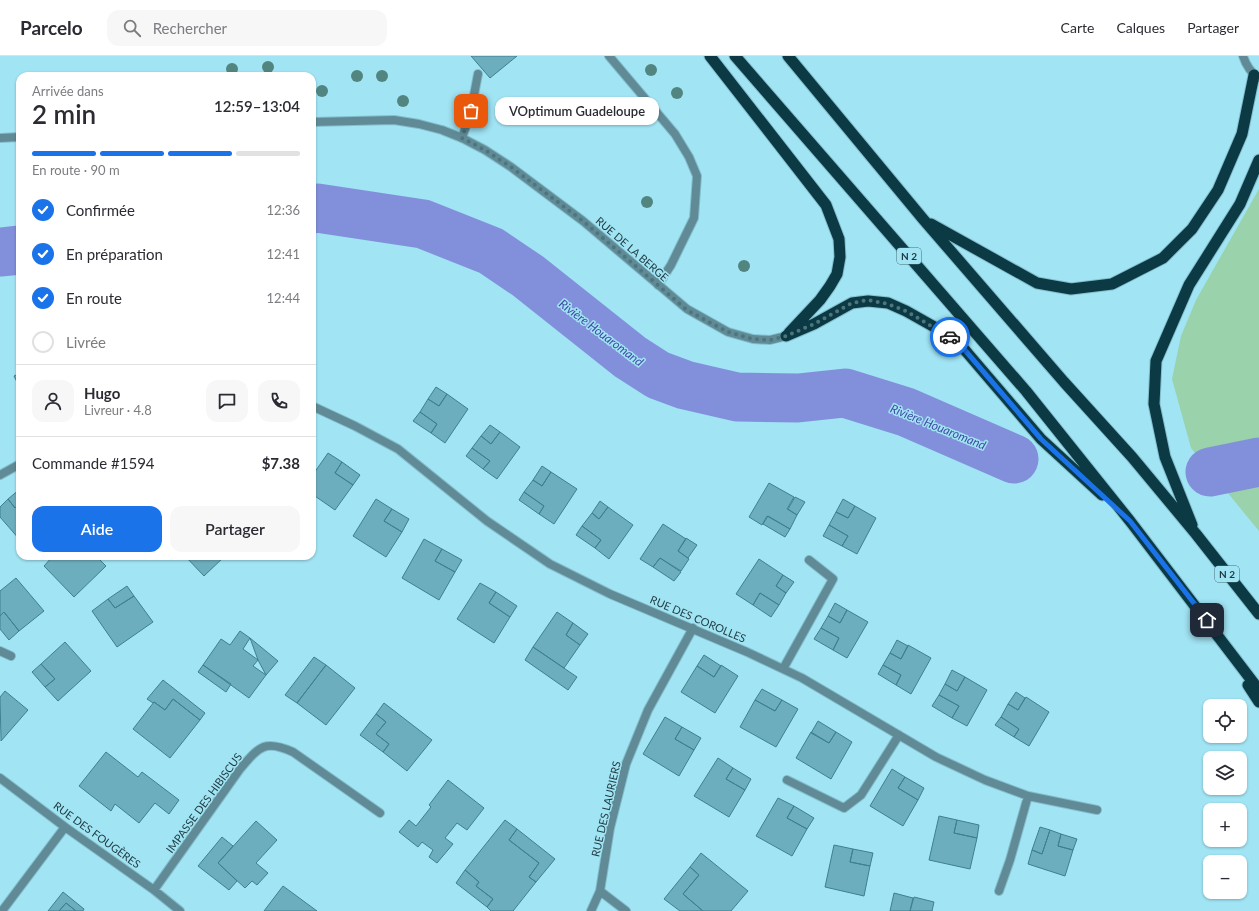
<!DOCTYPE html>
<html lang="fr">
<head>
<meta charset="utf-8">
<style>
  :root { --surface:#fff; --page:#f7f7f7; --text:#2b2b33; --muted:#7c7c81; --line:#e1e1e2; --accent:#1a73e8 }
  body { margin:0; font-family:Lato,sans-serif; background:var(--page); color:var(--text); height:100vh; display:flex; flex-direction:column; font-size:15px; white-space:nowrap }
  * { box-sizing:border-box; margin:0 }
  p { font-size:13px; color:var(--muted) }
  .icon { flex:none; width:22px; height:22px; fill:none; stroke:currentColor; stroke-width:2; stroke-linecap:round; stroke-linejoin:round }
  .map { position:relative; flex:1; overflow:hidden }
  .panel { position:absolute; left:16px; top:16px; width:300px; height:488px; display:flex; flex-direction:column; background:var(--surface); border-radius:12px; box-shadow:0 1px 3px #0004 }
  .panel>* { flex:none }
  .controls { position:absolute; left:1203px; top:643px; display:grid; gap:8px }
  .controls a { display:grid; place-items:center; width:44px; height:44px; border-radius:8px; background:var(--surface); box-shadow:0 1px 3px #0004; font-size:20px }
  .pin { position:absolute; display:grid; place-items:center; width:34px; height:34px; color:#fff; margin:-17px; border-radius:8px; box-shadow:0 2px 6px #0006 }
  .courier { position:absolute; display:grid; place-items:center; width:40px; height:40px; margin:-20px; border:3px solid #1a73e8; border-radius:50%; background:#fff; color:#222; box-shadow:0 1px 5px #0007 }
  .bubble { position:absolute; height:28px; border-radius:12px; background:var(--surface); box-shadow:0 1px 3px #0004; font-size:13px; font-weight:600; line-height:28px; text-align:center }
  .head em { font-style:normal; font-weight:600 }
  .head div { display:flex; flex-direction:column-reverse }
  .head { display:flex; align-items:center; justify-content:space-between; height:68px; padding:0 16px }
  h1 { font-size:26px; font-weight:600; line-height:30px }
  .bar { display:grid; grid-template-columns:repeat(4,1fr); gap:6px 4px; align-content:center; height:48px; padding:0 16px }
  .bar i { height:5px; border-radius:3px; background:var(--line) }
  .bar .selected { background:var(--accent) }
  .bar p { grid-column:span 4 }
  .line { display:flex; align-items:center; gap:10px; padding:0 16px; border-top:1px solid var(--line) }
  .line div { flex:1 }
  .round { display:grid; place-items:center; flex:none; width:42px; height:42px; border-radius:12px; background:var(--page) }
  ol { padding:0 16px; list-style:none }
  li { display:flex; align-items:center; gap:12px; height:44px }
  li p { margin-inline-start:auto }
  li .icon { padding:4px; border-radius:50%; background:var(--accent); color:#fff; stroke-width:4 }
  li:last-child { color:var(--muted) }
  li i { width:22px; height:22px; border:2px solid var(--line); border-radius:50% }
  .button { display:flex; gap:8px; margin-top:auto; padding:8px 16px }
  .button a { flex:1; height:46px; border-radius:12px; background:var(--accent); color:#fff; font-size:16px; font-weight:600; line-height:46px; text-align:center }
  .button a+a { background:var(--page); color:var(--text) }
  header { display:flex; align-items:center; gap:24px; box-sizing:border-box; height:56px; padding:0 20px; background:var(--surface); border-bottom:1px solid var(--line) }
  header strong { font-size:19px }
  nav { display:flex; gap:22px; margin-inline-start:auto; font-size:14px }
  .search { width:280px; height:36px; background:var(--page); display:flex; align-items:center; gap:10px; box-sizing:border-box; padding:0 14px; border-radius:12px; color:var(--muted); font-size:15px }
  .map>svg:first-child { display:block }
</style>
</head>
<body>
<header>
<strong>Parcelo</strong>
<div class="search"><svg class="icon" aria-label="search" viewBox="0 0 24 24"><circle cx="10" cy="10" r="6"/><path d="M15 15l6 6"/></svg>Rechercher</div>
<nav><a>Carte</a><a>Calques</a><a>Partager</a></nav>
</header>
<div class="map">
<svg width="1259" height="855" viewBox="0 0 1259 855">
  <rect width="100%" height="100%" fill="#a1e4f4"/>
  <path fill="#99d2ab" d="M1259 133V475L1191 392 1172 323 1181 280 1196 244Z"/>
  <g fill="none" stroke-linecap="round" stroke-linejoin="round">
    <path stroke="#8290db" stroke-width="49" d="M312 153 317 152 423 168 491 195 528 220 630 301 658 319 685 329 737 341 798 342 845 337 906 356 1014 403
      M0 196 20 194
      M1210 416 1259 406"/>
  </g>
  <path fill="#6daebe" stroke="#3f808f" d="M471 0H517L490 22Z
    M20 317V332L14 320Z
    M436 331 447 338 439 350 428 343Z
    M447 338 468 353 445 387 431 377 437 368 420 356 428 343 439 350Z
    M420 356 437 368 431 377 413 365Z
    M490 369 500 376 491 388 481 380Z
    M500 376 520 391 497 423 483 413 490 405 472 392 481 380 491 388Z
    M472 392 490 405 483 413 466 400Z
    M328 397 342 406 335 417 353 429 335 454 312 438V420Z
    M342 406 360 419 353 429 335 417Z
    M542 410 551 416 542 430 533 424Z
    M551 416 577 433 554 468 539 458 544 450 524 436 533 424 542 430Z
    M769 427 794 441 787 453 797 459 790 473 767 460 762 469 749 461Z
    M20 433V447L15 452 8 443Z
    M524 436 544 450 539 458 519 444Z
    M795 441 805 446 797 459 788 453Z
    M8 443 15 452 20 447V484L0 461V451Z
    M376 443 392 453 384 465 402 476 386 501 353 480Z
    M843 443 855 450 848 462 836 456Z
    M600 445 608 451 599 463 592 457Z
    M855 450 876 462 857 498 842 490 848 480 829 469 836 456 848 462Z
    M608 451 633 469 609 503 595 492 601 484 582 470 592 457 599 463Z
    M392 453 409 463 402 476 384 465Z
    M768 460 790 473 785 481 763 468Z
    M663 468 686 483 678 495 689 503 681 515 660 502 653 511 640 503Z
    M829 469 848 480 842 490 823 480Z
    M582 470 601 484 595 492 576 479Z
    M686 482 697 489 688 502 678 495Z
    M424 483 442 493 435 505 455 516 439 544 402 522Z
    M442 493 462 504 455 516 435 505Z
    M53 500H79L81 502 83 500H96L106 510 74 541 44 510Z
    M185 500H225L204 520Z
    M660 502 681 516 674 525 653 511Z
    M759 503 783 519 776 530 786 537 779 549 760 537 753 549 736 538Z
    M783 519 794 526 786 537 776 530Z
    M16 522 44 555 19 575 4 556 0 560V535Z
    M480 527 496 536 489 547 510 561 494 587 457 563Z
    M127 530 134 540 115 552 108 543Z
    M496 536 517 550 510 561 489 547Z
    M760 537 779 549 771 561 753 549Z
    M134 540 153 566 117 591 92 555 108 543 115 552Z
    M835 547 847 554 840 567 828 560Z
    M847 554 868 566 847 602 833 594 839 582 821 572 828 560 840 567Z
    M4 556 19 575 9 584 0 573V560Z
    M557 556 573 567 566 579 580 589 564 612 533 591Z
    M573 567 588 578 580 589 566 579Z
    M821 572 839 582 833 594 814 583Z
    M240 575 250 582 243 593 258 604 253 610 266 619 249 642 203 609 221 583 230 589Z
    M250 582 278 605 266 619 258 604Z
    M897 584 908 590 901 603 890 597Z
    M65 586 91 615 58 645 45 631 55 623 41 608Z
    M908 589 931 602 911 638 896 629 901 619 883 609 890 597 901 603Z
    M533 591 577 621 568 634 525 604Z
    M704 599 721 610 714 621 697 610Z
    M314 601 326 609 297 647 285 639Z
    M41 608 55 623 45 631 32 616Z
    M203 609 231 628 226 636 198 616Z
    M326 609 355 632 326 669 297 647Z
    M721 609 738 620 715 657 681 636 697 610 714 621Z
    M883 609 901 619 896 629 878 618Z
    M952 614 965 621 957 635 945 628Z
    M965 621 987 634 967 670 952 662 959 650 939 639 945 628 957 635Z
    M163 624 205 657 200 664 173 643 165 654 154 646 153 647 147 643Z
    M762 633 782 644 775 655 755 644Z
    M5 635 28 654 1 685 0 641Z
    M1016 636 1025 642 1018 654 1008 648Z
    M939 639 959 650 952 662 932 650Z
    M1026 641 1049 656 1029 690 1014 681 1019 673 1001 661 1008 648 1018 654Z
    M173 643 200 664 170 702 133 673 154 646 165 654Z
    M755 644 775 655 782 644 798 653 776 691 740 671Z
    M384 647 432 684 407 715 383 696 389 688 376 678 386 666 376 658Z
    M376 658 386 666 376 678 389 688 383 696 360 679Z
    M665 661 682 671 675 683 694 694 679 720 643 698Z
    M1001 661 1019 673 1014 681 995 669Z
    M818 665 836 676 829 687 811 677Z
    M682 671 701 682 694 694 675 683Z
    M811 676 829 687 836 676 852 686 831 723 796 702Z
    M106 696 138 721 142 716 179 744 169 758 155 747 139 767 115 748 111 755 79 730Z
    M718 702 733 712 726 723 745 734 729 761 694 740Z
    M733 712 751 723 745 734 726 723Z
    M892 713 905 721 898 732 918 744 903 770 870 750Z
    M905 721 924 732 918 744 898 732Z
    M448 724 484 752 467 774 457 767 445 782 453 788 437 807 429 801 433 794 422 786 418 791 399 776 409 764 416 770 431 751 429 749Z
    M778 742 794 750 787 762 807 773 792 800 756 780Z
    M794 750 814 762 807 773 787 762Z
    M939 760 957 764 954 777 977 782 970 813 929 804Z
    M505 764 517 773 509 784 539 807 529 821 536 826 513 855H491L487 851 493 843 476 830 479 826 465 814Z
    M957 764 979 769 977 782 954 777Z
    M256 765 277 784 256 807 268 817 257 829 252 825 245 832 218 807Z
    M1040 771 1050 774 1042 798 1032 794Z
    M517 773 555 803 536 826 529 821 539 807 509 784Z
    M1050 774 1061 778 1058 790 1073 794 1065 820 1028 808 1032 794 1042 798Z
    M1061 778 1077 783 1073 794 1058 790Z
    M222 781 233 790 218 807 237 825 229 834 198 810Z
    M834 789 853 793 850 806 870 810 864 840 825 831Z
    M853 793 873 797 870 810 850 806Z
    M701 797 748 835 731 855H703L683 838 699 819 690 811Z
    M690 811 699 819 683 838 703 855H680L664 843Z
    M465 814 479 826 476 830 493 843 487 851 456 827Z
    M283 830 317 855H264Z
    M63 836 84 853 83 855H76L66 847 59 855H48Z
    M894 837 913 842 910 855H890Z
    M914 841 934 846 932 855H910Z
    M66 847 76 855H59Z"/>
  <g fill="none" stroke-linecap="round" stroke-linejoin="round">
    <defs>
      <path id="service" d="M609 0 675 78 689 101 697 120 694 162 671 209 658 229
        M462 82 471 55 478 18"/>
      <path id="minor" d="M1243 0C1246 9 1251 17 1259 22
        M312 66 394 64 419 68 442 74 462 82 485 94 511 111 583 165 687 253 728 276 753 283 770 284 786 280
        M0 82 20 81
        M312 350 355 370 398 393 487 465 550 508 610 538 747 596 802 622 936 701 985 724 1028 740 1097 754
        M0 419 20 408
        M0 595 11 600
        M783 613 833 523 809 504
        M0 722 65 771 154 834 180 855
        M787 724 844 752 861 739 899 679
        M154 834 240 713C259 691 264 683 293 696L380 757
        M600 835 626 855
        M999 835 1010 804 1028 740
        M2 855 65 771
        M591 855 600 835 610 772 626 708 648 654 693 572"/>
      <path id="trunk" d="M710 0 826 149 839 183 840 201 837 218 830 230 820 244 789 277
        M735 0 1026 335 1130 465 1259 634
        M788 0 923 163 1064 326 1132 401 1196 478 1259 558
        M931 168 1037 227 1071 233 1112 228 1163 202 1192 173 1218 134 1242 78 1254 19
        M786 280 814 268 852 247 868 245 888 247 906 255 938 273 958 286 1041 383 1102 439
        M1192 469 1165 401 1154 348 1156 305 1189 229 1240 148 1259 104
        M1248 629 1259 646"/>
    </defs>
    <use href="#service" stroke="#84becc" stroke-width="10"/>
    <use href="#minor" stroke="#84becc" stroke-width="10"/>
    <use href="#trunk" stroke="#84becc" stroke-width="13"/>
    <use href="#service" stroke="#608b96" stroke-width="8"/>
    <use href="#minor" stroke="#608b96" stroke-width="8"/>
    <use href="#trunk" stroke="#0c3a44" stroke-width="11"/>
  </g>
  <g fill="#538580">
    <circle cx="268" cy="11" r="6"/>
    <circle cx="232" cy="13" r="6"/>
    <circle cx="651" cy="14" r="6"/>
    <circle cx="357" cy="20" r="6"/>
    <circle cx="382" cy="20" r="6"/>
    <circle cx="322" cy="35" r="6"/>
    <circle cx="677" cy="37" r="6"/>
    <circle cx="403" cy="45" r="6"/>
    <circle cx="647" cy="146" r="6"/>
    <circle cx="744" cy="210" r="6"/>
  </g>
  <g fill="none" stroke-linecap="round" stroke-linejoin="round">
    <path stroke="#4c757e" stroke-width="4" stroke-dasharray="0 7.2" d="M471 55 462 82 485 94 511 111 583 165 687 254 709 266 728 276 753 283 770 284 786 280 814 268 852 247 868 244 888 248 906 255 950 281"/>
    <path stroke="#1a73e8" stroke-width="5" d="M950 281 958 286 1041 383 1130 465 1207 564"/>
  </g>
  <g text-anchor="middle" stroke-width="3" stroke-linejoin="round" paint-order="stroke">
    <g fill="#a1e4f4" stroke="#456c75" stroke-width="1">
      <rect x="897" y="192" width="24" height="16" rx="3"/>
      <rect x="1215" y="510" width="24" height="16" rx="3"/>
    </g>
    <g font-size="10" font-weight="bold" fill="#1e393f">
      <text x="909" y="204">N 2</text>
      <text x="1227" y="522">N 2</text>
    </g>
    <g font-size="11" fill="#1e393f" stroke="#a1e4f4">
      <text transform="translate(632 193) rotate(41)" y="4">RUE DE LA BERGE</text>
      <text transform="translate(698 563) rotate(23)" y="4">RUE DES COROLLES</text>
      <text transform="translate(204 747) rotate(-54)" y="4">IMPASSE DES HIBISCUS</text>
      <text transform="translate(606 753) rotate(-77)" y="4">RUE DES LAURIERS</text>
      <text transform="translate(97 779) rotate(36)" y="4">RUE DES FOUGÈRES</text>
    </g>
    <g font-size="12" font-style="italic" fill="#4049a1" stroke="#a1e4f4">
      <text transform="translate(601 277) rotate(37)" y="4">Rivière Houaromand</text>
      <text transform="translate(938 371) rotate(22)" y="4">Rivière Houaromand</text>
    </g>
  </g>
</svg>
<div class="controls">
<a><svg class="icon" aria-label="locate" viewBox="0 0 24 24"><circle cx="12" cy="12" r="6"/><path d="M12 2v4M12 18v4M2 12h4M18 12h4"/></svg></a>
<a><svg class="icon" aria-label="layers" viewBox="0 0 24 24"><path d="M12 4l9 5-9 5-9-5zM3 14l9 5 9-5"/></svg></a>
<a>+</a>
<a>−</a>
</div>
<div class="pin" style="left:471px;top:55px;background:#ea580c"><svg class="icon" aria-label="bag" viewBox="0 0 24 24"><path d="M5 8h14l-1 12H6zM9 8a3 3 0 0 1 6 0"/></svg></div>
<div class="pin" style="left:1207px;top:564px;background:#1f2937"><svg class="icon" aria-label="home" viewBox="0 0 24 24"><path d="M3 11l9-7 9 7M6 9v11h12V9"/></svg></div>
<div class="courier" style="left:950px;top:281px"><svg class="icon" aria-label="car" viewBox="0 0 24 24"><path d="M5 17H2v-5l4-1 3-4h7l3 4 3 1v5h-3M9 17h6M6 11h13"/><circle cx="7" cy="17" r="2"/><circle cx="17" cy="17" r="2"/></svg></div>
<div class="bubble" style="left:495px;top:41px;width:164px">VOptimum Guadeloupe</div>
<section class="panel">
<div class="head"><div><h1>2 min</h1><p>Arrivée dans</p></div><em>12:59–13:04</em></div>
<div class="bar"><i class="selected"></i><i class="selected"></i><i class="selected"></i><i></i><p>En route · 90 m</p></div>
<ol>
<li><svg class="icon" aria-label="check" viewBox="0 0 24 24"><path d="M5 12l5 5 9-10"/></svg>Confirmée<p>12:36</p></li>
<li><svg class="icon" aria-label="check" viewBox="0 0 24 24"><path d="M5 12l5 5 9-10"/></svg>En préparation<p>12:41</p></li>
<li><svg class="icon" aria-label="check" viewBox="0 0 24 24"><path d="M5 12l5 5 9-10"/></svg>En route<p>12:44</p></li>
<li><i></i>Livrée</li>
</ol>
<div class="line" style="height:72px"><a class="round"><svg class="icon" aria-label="person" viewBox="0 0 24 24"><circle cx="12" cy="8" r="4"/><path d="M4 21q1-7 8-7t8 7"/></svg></a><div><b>Hugo</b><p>Livreur · 4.8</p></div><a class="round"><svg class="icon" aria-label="chat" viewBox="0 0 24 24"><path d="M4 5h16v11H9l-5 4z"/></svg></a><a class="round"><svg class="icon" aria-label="phone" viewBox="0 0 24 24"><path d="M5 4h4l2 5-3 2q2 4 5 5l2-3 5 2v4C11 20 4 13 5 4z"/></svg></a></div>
<div class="line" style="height:52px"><div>Commande #1594</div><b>$7.38</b></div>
<div class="button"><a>Aide</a><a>Partager</a></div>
</section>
</div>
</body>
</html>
